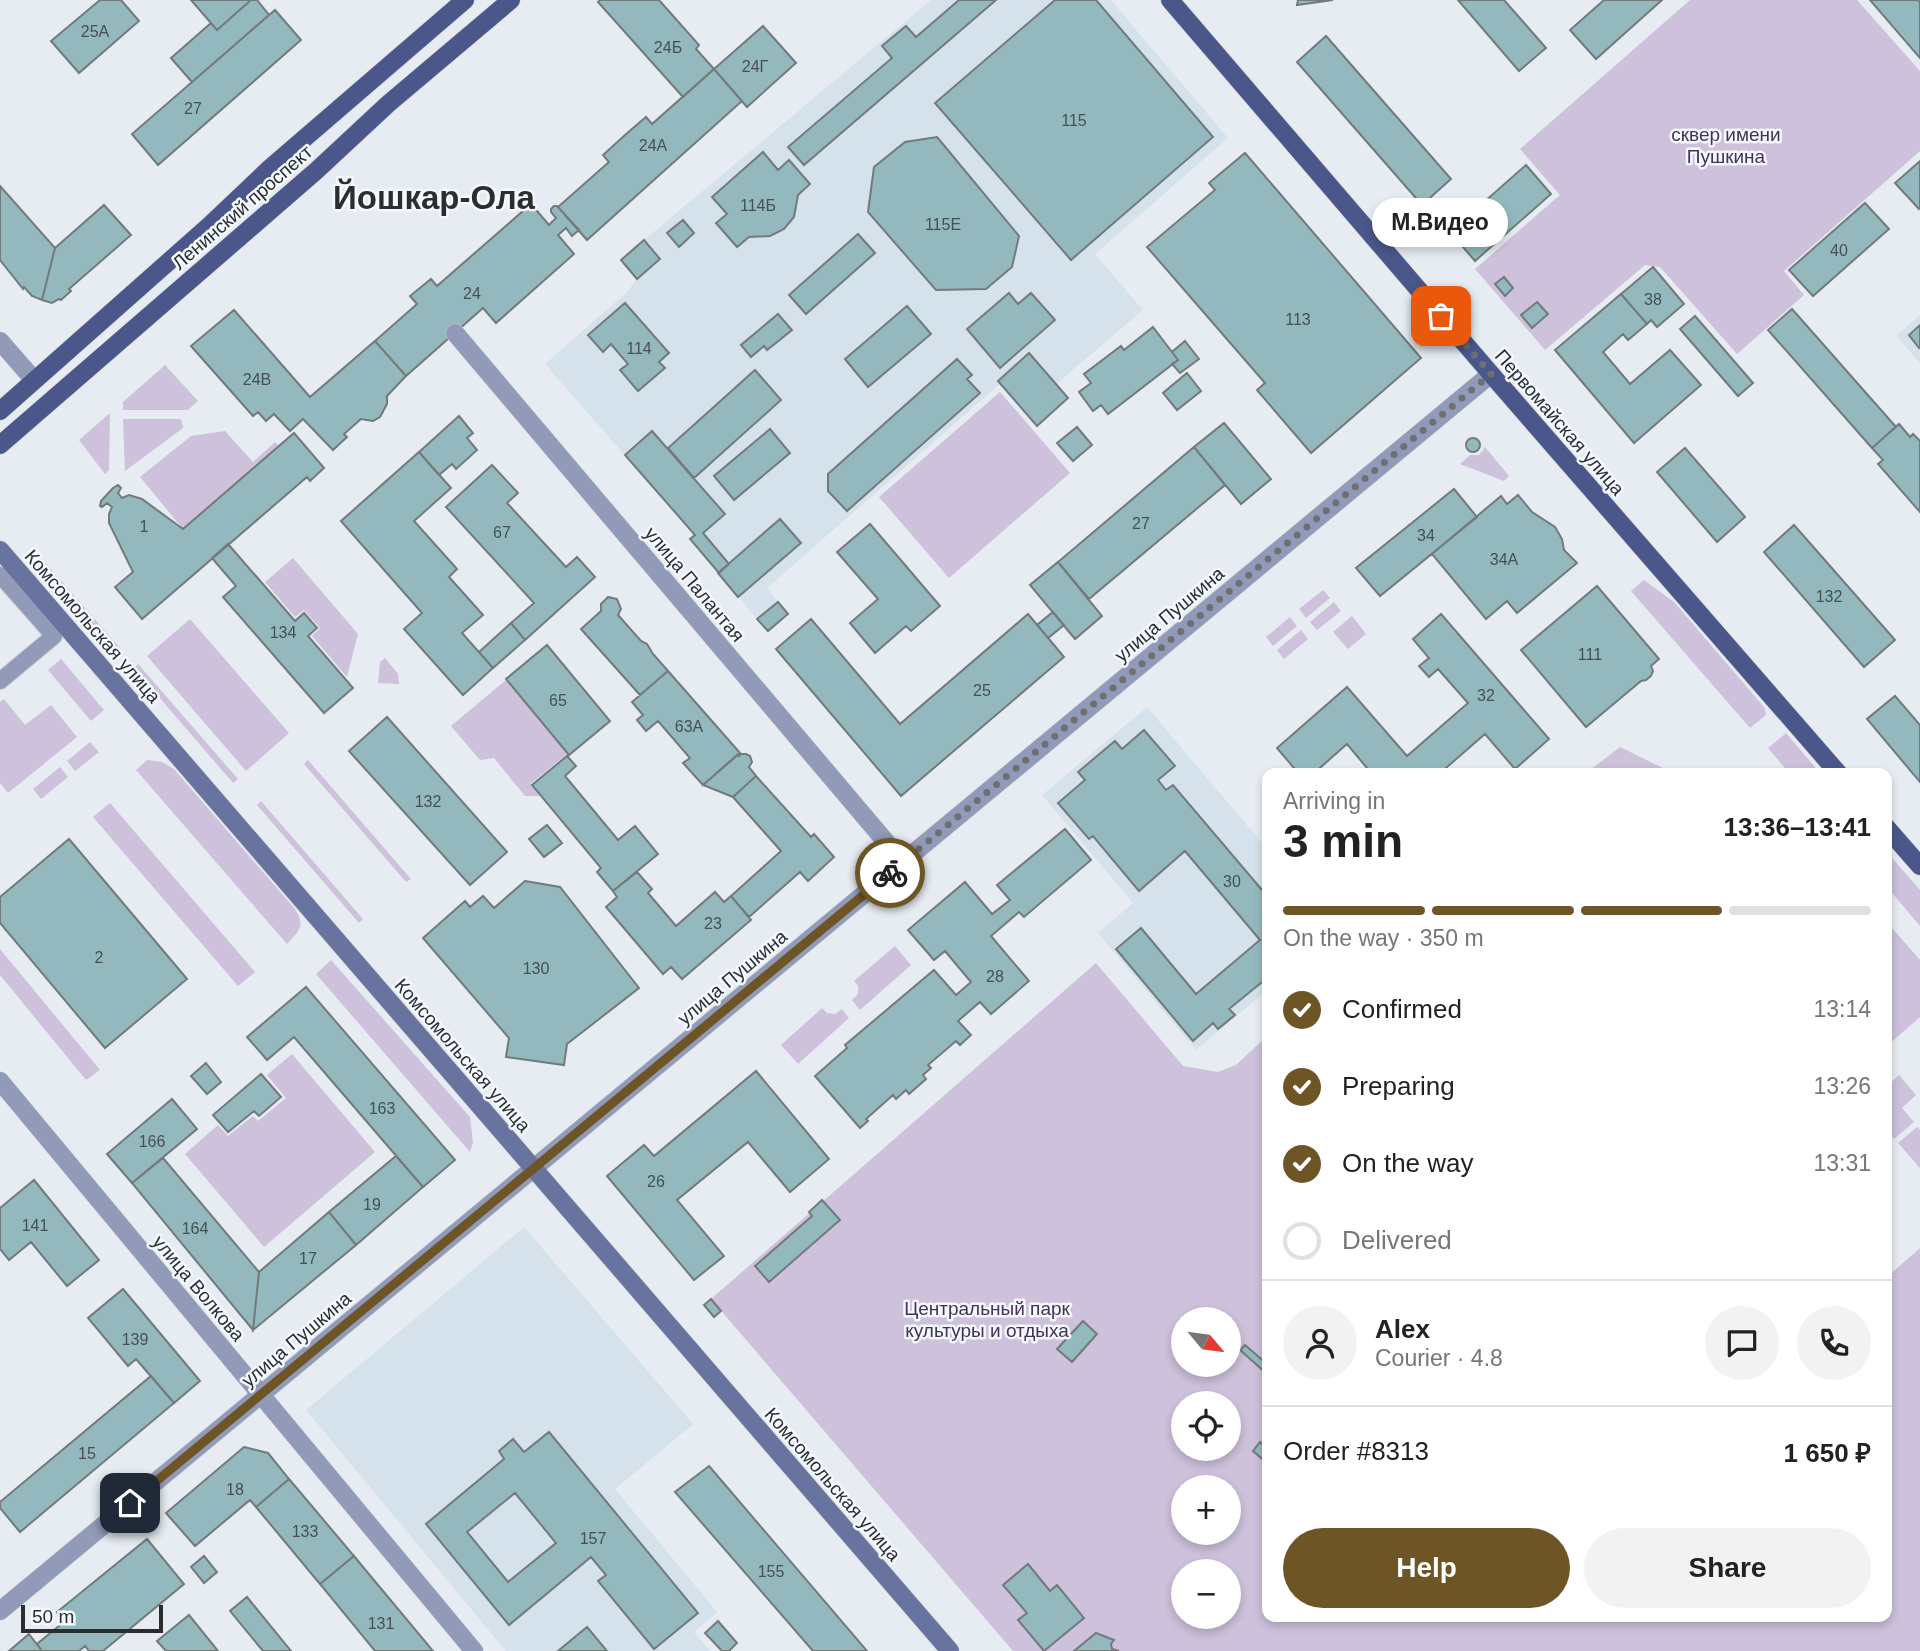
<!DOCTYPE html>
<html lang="en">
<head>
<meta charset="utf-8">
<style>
  :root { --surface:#fff; --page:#f2f2f2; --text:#222; --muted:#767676; --line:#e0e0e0; --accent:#6e5526 }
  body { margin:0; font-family:Arial,sans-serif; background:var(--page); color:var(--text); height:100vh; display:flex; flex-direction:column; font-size:26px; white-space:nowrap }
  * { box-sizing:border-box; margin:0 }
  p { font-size:23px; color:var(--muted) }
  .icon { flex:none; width:38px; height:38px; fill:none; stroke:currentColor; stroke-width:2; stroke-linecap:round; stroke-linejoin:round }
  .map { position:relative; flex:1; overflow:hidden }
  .sheet { position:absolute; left:1262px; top:768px; width:630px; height:854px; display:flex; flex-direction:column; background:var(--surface); border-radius:14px; box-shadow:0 4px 10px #0003 }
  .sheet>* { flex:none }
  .needle { width:46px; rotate:119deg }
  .buttons { position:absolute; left:1171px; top:1307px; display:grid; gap:14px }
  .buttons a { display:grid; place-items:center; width:70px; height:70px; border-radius:50%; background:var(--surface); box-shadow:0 4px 10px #0003; font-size:35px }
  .scale { position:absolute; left:21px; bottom:18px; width:142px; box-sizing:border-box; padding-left:7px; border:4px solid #2b2d2f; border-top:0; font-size:19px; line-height:24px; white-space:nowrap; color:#2b2d2f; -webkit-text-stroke:5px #f3f9fe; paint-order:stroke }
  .pin { position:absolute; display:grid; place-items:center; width:60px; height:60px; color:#fff; margin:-30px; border-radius:14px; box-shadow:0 4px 10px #0006 }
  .courier { position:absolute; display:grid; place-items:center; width:70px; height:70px; margin:-35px; border:5px solid #6e5526; border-radius:50%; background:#fff; color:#222; box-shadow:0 2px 9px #0007 }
  .bubble { position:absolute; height:49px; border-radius:24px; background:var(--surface); box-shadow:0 4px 10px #0003; font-size:23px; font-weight:800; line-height:49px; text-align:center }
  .head em { font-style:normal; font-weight:800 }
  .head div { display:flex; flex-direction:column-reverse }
  .head { display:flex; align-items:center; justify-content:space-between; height:119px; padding:0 21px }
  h1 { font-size:46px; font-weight:800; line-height:52px }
  .bar { display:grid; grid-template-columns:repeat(4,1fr); gap:10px 7px; align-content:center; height:84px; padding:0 21px }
  .bar i { height:9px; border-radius:5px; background:var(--line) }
  .bar .on { background:var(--accent) }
  .bar p { grid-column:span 4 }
  .line { display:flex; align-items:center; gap:18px; padding:0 21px; border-top:2px solid var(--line) }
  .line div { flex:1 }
  .round { display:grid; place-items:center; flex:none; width:74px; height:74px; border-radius:37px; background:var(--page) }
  ol { padding:0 21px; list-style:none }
  li { display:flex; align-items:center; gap:21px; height:77px }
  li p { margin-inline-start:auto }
  li .icon { padding:7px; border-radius:50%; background:var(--accent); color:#fff; stroke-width:4 }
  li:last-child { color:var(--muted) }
  li i { width:38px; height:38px; border:4px solid var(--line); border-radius:50% }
  .button { display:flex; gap:14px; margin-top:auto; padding:14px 21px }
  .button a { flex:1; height:80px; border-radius:42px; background:var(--accent); color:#fff; font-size:28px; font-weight:800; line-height:80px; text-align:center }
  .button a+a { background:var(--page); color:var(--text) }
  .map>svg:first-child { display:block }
</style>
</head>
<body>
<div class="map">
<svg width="1920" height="1651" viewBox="0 0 1920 1651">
  <rect width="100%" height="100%" fill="#e6ecf1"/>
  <path fill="#d5e2ec" d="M931 0H1111L1228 138 1095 254 1143 310 1026 410 1001 383 767 588 778 602 757 619 690 539 694 534 545 364 626 293 637 279 660 259 644 240Z
    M1920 315V363L1896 336Z
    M1147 707 1267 849V990L1196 1050 1098 933 1133 903 1042 795Z
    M524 1227 693 1424 615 1489 717 1612 694 1632 710 1651H506L306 1410Z"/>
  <path fill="#cdc1db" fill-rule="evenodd" d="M1690 0H1857L1920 71V151L1784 271 1804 295 1737 354 1660 267 1645 265 1545 350 1475 269 1560 195 1520 149Z
    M165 365 198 401 188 410H123V402Z
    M1000 392 1070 473 949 578 879 497Z
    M110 413 109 470 105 474 79 440Z
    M123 419H181L183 428 125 471Z
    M225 431 253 462 275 442 279 446 183 529 140 477 191 436Z
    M1485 447 1509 476 1504 481 1460 464 1470 455H1479Z
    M36 552 121 649 117 652 32 555Z
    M293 558 358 634 347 677 312 636 320 628 304 610 295 617 265 582Z
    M1644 580 1674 602 1764 707 1766 715 1750 728 1631 591Z
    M1323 590 1330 598 1306 618 1299 609Z
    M1334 602 1341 611 1317 630 1310 622Z
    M1352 616 1366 634 1348 649 1333 632Z
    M1290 617 1297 626 1273 646 1266 637Z
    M190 619 289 733 246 771 147 656Z
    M1301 630 1308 639 1284 659 1277 650Z
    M385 658 398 674 399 684 378 683 380 662Z
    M61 659 104 710 91 721 48 670Z
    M138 664 238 779 233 783 134 668Z
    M506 680 567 754 530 784 540 796H525L494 758 480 760 451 726Z
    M4 699 25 725 51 705 77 737 8 793 0 783V702Z
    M1786 733 1820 773H1789L1768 748Z
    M90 742 99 752 75 771 67 761Z
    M1620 747 1673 773H1586Z
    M147 760 162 762 174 769 295 909C306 926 299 931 287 944L136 770Z
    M308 760 411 879 406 882 304 764Z
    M60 767 68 777 41 799 33 789Z
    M261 801 363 919 359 923 257 805Z
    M110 803 255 972 238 986 93 817Z
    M1886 851 1920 890V926L1887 887Z
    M1886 921 1920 960V1017L1887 1046Z
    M895 946 911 965 860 1010 852 1000 858 994V986L854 981Z
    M0 949 100 1070 86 1080 0 975Z
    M331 960 470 1117 473 1143 470 1152 316 974Z
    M1096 963 1183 1066 1218 1072 1236 1065 1267 1036V1617H1886L1887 1277 1920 1248V1651H1013L711 1299ZM1183 1320H1228V1365H1183ZM1183 1404H1228V1449H1183ZM1183 1488H1228V1533H1183ZM1183 1572H1228V1617H1183Z
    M822 1008 827 1013 835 1014 842 1009 849 1018 798 1064 781 1045Z
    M292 1054 375 1152 264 1247 185 1154 218 1125 228 1136 253 1116 258 1121 286 1098 267 1075Z
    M1899 1075 1916 1095 1902 1108 1914 1122 1894 1139 1887 1130V1086Z
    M1917 1127 1920 1130V1168L1898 1143Z"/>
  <path fill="#93b9bf" stroke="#727a7b" stroke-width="2" fill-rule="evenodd" d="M100 0H121L139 21 79 73 51 41Z
    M191 0H251L217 30Z
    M251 0H257L269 15 192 82 171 58 211 23 217 30Z
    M600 0H659L699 45 696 49 714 69 683 97 598 2Z
    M959 0H996L804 165 788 147 892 58 882 46 906 26 916 37Z
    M1055 0H1096L1213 137 1071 260 935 103Z
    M1298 0H1333L1297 5Z
    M1458 0H1504L1546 48 1519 71Z
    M1604 0H1662L1596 59 1570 30Z
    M1870 0H1918L1920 2V58Z
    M275 10 301 40 158 165 132 134Z
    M763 26 796 63 747 107 714 69Z
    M1326 36 1451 179 1422 205 1297 62Z
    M714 69 742 101 587 240 558 207 609 162 603 155 625 135 646 117 652 124Z
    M937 137 1019 236 1012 267 986 289 936 290 868 212 874 167 905 142Z
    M763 152 778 170 789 160 810 184 798 195 794 217 784 229 770 236 749 237 737 247 716 223 727 214 712 197Z
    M1245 153 1421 358 1311 453 1257 390 1265 383 1147 247 1215 190 1209 183Z
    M1920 161V208L1919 209 1895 183Z
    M1526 165 1551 194 1475 261 1450 232Z
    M0 186 55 248 42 300 32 296 24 287 23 289 0 260Z
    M1865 203 1889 229 1813 296 1789 270Z
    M531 204 549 225 556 218 551 212V209L554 206H557L579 230 572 236 566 228 558 235 574 254 496 323 483 308 406 376 375 341 417 304 410 296 431 279 437 286Z
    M104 205 131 235 69 289 71 291 61 300 59 299 52 303 42 300 55 248Z
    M683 220 694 233 679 247 667 233Z
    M858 234 875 253 806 314 789 295Z
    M644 240 660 259 637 279 621 260Z
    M1653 267 1684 304 1657 327 1651 320 1647 324 1621 294Z
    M1504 277 1513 288 1505 296 1495 284Z
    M1009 293 1018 304 1031 293 1055 320 1000 368 967 329Z
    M1621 294 1647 324 1628 340 1623 334 1603 352 1630 384 1670 350 1701 385 1634 443 1555 350Z
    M1537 302 1548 314 1532 328 1521 315Z
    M625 303 669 353 659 362 665 368 638 391 620 370 628 364 611 344 603 352 588 335Z
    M907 306 931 334 868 387 845 359Z
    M1792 309 1896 427 1872 448 1768 330Z
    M234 310 310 397 375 341 406 376 387 396V404L380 417 373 421 361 419 344 434 347 437 333 450 303 419 290 431 274 414 266 421 258 412 253 416 191 346Z
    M778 314 792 330 767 350 764 346 751 357 741 345Z
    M1695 316 1753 383 1738 396 1680 329Z
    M1920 325V347L1919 348 1909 335Z
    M1153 327 1178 360 1108 414 1101 405 1093 411 1079 392 1091 383 1084 374 1121 346 1124 350Z
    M1185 341 1199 359 1180 373 1172 364 1178 360 1172 352Z
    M1029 353 1068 398 1037 426 998 381Z
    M957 359 972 375 967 379 980 393 847 511 828 491V474Z
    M755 370 781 400 694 478 668 448Z
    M1187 373 1201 391 1177 410 1163 393Z
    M459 416 473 433 467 438 477 450 456 469 452 464 439 475 419 452Z
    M1224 423 1271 479 1241 504 1194 447Z
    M1899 424 1910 437 1913 434 1920 441V512L1878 464 1883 460 1872 448Z
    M1077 427 1092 445 1073 461 1057 443Z
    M770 429 790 453 734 500 714 476Z
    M652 431 725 514 703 533 729 564 719 573 690 539 695 535 625 455Z
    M294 433 324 468 310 481 307 477 142 619 115 587 133 572 109 523V514L112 507 107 503 102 507 100 506 101 501 113 488 118 485 121 488 118 493 122 498 129 495 142 499 183 529Z
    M1466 445a7 7 0 1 1 14 0a7 7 0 1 1-14 0Z
    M1194 447 1225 485 1089 599 1058 562Z
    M1685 448 1745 517 1717 542 1657 472Z
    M419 452 451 488 414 521 457 569 449 577 483 615 462 633 493 668 463 695 404 629 422 613 341 521Z
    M492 465 518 493 507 503 566 567 577 557 595 577 525 640 511 623 534 603 446 507Z
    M1454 489 1477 517 1380 596 1356 568Z
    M1518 495 1532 512 1555 527 1562 539 1564 550 1577 563 1517 613 1507 601 1486 619 1432 554 1501 496 1507 504Z
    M780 519 801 543 738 597 718 573Z
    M870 524 940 606 911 631 906 626 875 653 850 623 878 599 837 552Z
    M1794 525 1895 640 1864 667 1764 552Z
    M228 544 295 621 304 613 317 628 308 636 353 688 324 713 223 597 236 586 212 558Z
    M1058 562 1102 616 1075 639 1030 585Z
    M1597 586 1659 659 1651 666 1653 671 1651 676 1646 680 1641 681 1586 727 1521 650Z
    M608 597 617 599 621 609 618 615 641 641 647 644 653 654 668 671 640 695 581 629 601 611V604Z
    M778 602 788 614 768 631 757 619Z
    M1053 612 1064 625 1048 638 1037 625Z
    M1028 614 1064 657 901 796 776 649 811 619 900 724Z
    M1441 614 1549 739 1515 769 1485 734 1439 774H1372L1347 744 1313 774H1299L1277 748 1347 687 1407 756 1468 703 1438 669 1429 677 1419 666 1429 658 1413 639Z
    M511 623 525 640 493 668 479 652Z
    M547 645 610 721 569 755 506 679Z
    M668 671 740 753 703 785 683 763 690 758 658 721 646 731 637 720 643 715 632 702Z
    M1895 696 1920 725V782L1867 719Z
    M387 717 507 852 470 885 349 751Z
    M1144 730 1175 766 1158 780 1166 790 1173 785 1262 890 1267 886V978L1229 1009 1235 1015 1218 1029 1213 1023 1193 1041 1116 949 1141 928 1196 994 1260 940 1185 851 1139 891 1093 836 1089 839 1058 803 1085 780 1078 772 1115 741 1122 749Z
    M741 754H746L750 756 752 762 749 767 756 776 733 797 703 785 737 755 739 756Z
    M567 756 576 766 565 776 618 840 635 826 658 854 613 891 597 872 601 868 532 785Z
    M756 776 811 837 814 834 834 857 808 881 800 872 749 917 731 896 781 851 733 797Z
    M547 825 562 843 544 857 529 839Z
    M1065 829 1091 860 1024 917 1019 912 991 936 1029 981 991 1014 980 1002 958 1021 971 1035 960 1045 956 1041 928 1065 931 1068 923 1075 926 1079 909 1094 906 1090 896 1099 893 1095 866 1119 868 1121 860 1128 815 1076 847 1048 845 1045 934 970 956 995 971 982 945 951 934 960 908 930 965 882 992 914 1010 900 997 885Z
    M69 839 187 979 105 1048 0 923V897Z
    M637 872 652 889 648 893 676 926 715 892 724 902 731 896 751 920 682 979 671 967 663 974 606 907 617 897 613 891Z
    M525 881 560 887 639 988 567 1044 564 1065 506 1057 509 1038 423 938 465 901 470 907 483 896 494 908Z
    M306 987 455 1160 423 1187 294 1037 267 1060 247 1037Z
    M206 1063 221 1082 207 1094 191 1076Z
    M756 1071 829 1159 790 1192 748 1142 677 1200 724 1256 694 1280 607 1176 644 1145 654 1156Z
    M261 1074 281 1097 259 1116 254 1111 228 1132 213 1115Z
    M172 1099 197 1129 132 1183 107 1154Z
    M396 1156 423 1187 356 1245 329 1212Z
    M163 1158 259 1272 253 1330 132 1183Z
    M34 1180 99 1260 67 1286 31 1242 9 1260 0 1249V1208Z
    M822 1200 840 1220 769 1282 755 1266 812 1216 809 1212Z
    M329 1212 356 1245 253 1330 259 1272Z
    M123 1289 200 1381 174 1403 136 1359 128 1366 88 1318Z
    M711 1299 721 1311 714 1317 704 1305Z
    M1083 1321 1097 1334 1072 1362 1057 1349Z
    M1245 1345 1267 1364V1374L1240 1350Z
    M151 1376 174 1403 20 1532 0 1508V1502Z
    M549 1432 698 1613 654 1649 598 1581 606 1575 591 1557 509 1625 426 1524 504 1459 499 1451 513 1439 524 1452ZM515 1493 556 1543 508 1582 467 1532Z
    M1260 1442 1267 1448V1463L1253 1451Z
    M244 1447 268 1453 289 1479 256 1507 250 1500 195 1546 166 1513Z
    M709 1466 867 1651H813L675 1492Z
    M289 1479 354 1556 320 1584 256 1507Z
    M147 1539 184 1584 103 1651H89L85 1646 79 1651H42L37 1644 65 1621 57 1612Z
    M204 1556 217 1572 204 1583 191 1567Z
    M354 1556 363 1567 433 1651H375L320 1584Z
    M1028 1564 1050 1591 1057 1585 1084 1618 1044 1651 1018 1620 1027 1613 1003 1585Z
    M247 1597 291 1651H263L230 1611Z
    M189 1615 218 1651H166L157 1641Z
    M718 1621 737 1643 729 1651H722L705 1633Z
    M587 1627 607 1651H558Z
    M1096 1633 1114 1640 1111 1644 1112 1649 1119 1651H1074Z
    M29 1634 42 1651H9Z"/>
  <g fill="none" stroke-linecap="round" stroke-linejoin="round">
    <defs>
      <path id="pedestrian" d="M0 575 54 636 0 681"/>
      <path id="minor" d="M455 333 903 862
        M0 1081 474 1651"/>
      <path id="tertiary" d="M0 341 34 380
        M0 1611 1491 374"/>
      <path id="secondary" d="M0 550 950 1651"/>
      <path id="primary" d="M1170 0 1491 374 1839 774
        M0 411 210 225 270 168 465 0
        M0 445 316 171 388 104 511 0
        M1886 827 1920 866"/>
    </defs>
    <use href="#pedestrian" stroke="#c4cace" stroke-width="18"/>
    <use href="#minor" stroke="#c4cace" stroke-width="19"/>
    <use href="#tertiary" stroke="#c4cace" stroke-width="19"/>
    <use href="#secondary" stroke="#c4cace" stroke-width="19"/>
    <use href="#primary" stroke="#c4cace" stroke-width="19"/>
    <use href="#pedestrian" stroke="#929ab9" stroke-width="16"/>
    <use href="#minor" stroke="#929ab9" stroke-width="18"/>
    <use href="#tertiary" stroke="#929ab9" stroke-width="18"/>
    <use href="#secondary" stroke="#68739f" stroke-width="18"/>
    <use href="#primary" stroke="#4b578b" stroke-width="18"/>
  </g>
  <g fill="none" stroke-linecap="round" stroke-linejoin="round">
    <path stroke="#6c7073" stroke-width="7" stroke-dasharray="0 12.6" d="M890 873 1491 374 1441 316"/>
    <path stroke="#6e5526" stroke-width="9" d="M130 1503 890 873"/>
  </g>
  <g text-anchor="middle" stroke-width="5" stroke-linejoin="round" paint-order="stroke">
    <g font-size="16" fill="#455053">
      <text x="95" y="37">25А</text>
      <text x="668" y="53">24Б</text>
      <text x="755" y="72">24Г</text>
      <text x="193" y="114">27</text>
      <text x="1074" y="126">115</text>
      <text x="653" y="151">24А</text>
      <text x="758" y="211">114Б</text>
      <text x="943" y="230">115Е</text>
      <text x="1839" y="256">40</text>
      <text x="472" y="299">24</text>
      <text x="1653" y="305">38</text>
      <text x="1298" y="325">113</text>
      <text x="639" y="354">114</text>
      <text x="257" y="385">24В</text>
      <text x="1141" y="529">27</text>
      <text x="144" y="532">1</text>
      <text x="502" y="538">67</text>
      <text x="1426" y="541">34</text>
      <text x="1504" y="565">34А</text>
      <text x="1829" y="602">132</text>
      <text x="283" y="638">134</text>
      <text x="1590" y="660">111</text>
      <text x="982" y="696">25</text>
      <text x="1486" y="701">32</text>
      <text x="558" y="706">65</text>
      <text x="689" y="732">63А</text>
      <text x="428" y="807">132</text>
      <text x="1232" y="887">30</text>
      <text x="713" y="929">23</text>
      <text x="99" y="963">2</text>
      <text x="536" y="974">130</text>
      <text x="995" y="982">28</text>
      <text x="382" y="1114">163</text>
      <text x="152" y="1147">166</text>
      <text x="656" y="1187">26</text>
      <text x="372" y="1210">19</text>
      <text x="35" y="1231">141</text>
      <text x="195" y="1234">164</text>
      <text x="308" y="1264">17</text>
      <text x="135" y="1345">139</text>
      <text x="87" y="1459">15</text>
      <text x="235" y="1495">18</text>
      <text x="305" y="1537">133</text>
      <text x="593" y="1544">157</text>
      <text x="771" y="1577">155</text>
      <text x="381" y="1629">131</text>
    </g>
    <g font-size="19" fill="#453159" stroke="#f3f9fe">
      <text x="1726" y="141">сквер имени<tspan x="1726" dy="22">Пушкина</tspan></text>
      <text x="987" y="1315">Центральный парк<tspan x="987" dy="22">культуры и отдыха</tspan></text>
    </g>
    <g font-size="19" fill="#2b2d2f" stroke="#f3f9fe">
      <text transform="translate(242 207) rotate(-41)" y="7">Ленинский проспект</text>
      <text transform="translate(1560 422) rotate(49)" y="7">Первомайская улица</text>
      <text transform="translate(695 584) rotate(50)" y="7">улица Палантая</text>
      <text transform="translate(1169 614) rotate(-40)" y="7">улица Пушкина</text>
      <text transform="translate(93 626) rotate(49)" y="7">Комсомольская улица</text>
      <text transform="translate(732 977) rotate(-40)" y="7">улица Пушкина</text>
      <text transform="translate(463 1055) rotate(49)" y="7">Комсомольская улица</text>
      <text transform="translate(199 1288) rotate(50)" y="7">улица Волкова</text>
      <text transform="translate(296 1339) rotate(-40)" y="7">улица Пушкина</text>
      <text transform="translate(833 1484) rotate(49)" y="7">Комсомольская улица</text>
    </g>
    <g font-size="33" font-weight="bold" fill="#2b2d2f" stroke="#f3f9fe">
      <text x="434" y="209">Йошкар-Ола</text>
    </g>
  </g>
</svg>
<div class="buttons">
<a><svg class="needle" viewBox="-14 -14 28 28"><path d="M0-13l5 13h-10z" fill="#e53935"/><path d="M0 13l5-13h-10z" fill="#767676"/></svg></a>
<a><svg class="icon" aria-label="locate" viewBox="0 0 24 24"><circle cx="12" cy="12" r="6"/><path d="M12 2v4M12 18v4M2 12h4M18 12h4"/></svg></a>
<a>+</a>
<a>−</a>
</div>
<div class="scale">50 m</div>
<div class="pin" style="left:1441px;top:316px;background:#ea580c"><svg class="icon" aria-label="bag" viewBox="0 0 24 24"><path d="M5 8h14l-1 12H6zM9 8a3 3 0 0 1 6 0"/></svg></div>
<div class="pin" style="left:130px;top:1503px;background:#1f2937"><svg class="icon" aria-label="home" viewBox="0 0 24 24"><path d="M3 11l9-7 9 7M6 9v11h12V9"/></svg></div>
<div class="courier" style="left:890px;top:873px"><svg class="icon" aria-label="bike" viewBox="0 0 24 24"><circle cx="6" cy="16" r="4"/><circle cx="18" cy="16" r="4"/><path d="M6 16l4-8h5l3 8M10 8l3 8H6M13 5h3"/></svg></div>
<div class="bubble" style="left:1372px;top:198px;width:136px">М.Видео</div>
<section class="sheet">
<div class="head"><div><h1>3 min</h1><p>Arriving in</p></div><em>13:36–13:41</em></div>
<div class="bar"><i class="on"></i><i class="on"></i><i class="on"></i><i></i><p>On the way · 350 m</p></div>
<ol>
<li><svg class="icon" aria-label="check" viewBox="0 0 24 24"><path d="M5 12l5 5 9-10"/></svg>Confirmed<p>13:14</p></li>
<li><svg class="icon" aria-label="check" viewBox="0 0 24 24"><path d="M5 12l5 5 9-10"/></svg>Preparing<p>13:26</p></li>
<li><svg class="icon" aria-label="check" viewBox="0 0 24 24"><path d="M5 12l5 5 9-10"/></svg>On the way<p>13:31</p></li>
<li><i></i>Delivered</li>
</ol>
<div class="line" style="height:126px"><a class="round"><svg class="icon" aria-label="person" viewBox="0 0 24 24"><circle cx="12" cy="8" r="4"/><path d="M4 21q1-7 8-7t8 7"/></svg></a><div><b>Alex</b><p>Courier · 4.8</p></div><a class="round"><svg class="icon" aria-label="chat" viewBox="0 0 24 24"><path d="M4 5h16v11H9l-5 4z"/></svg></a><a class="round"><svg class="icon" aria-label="phone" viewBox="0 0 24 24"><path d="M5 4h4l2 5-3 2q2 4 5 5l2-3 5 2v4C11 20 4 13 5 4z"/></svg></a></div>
<div class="line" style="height:91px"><div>Order #8313</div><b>1 650 ₽</b></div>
<div class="button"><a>Help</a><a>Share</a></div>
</section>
</div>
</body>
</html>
